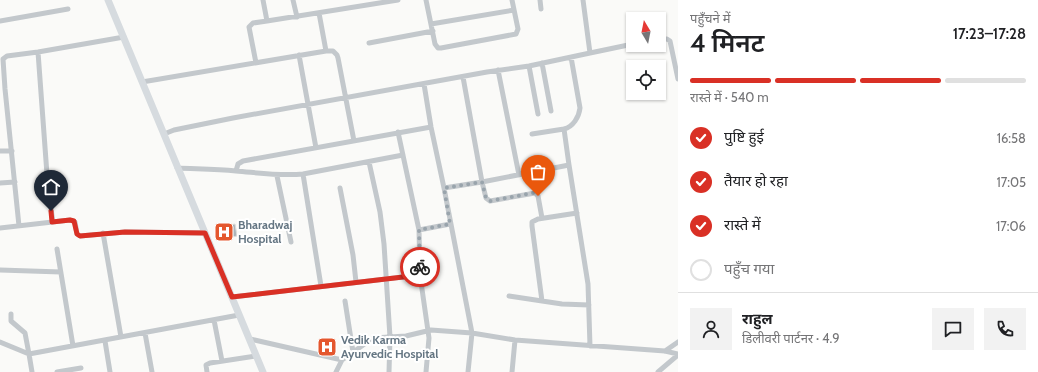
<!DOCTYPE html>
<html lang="hi">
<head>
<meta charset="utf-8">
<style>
  :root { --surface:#fff; --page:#f2f2f2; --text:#202124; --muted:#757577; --line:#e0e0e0; --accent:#d93025 }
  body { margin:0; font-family:Cabin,"Noto Sans Devanagari",sans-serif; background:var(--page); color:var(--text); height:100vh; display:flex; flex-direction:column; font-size:15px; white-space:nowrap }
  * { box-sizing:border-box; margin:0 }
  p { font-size:13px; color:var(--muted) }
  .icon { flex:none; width:22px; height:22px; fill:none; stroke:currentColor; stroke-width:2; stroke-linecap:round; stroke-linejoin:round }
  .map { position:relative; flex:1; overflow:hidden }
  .details { display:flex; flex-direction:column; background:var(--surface); width:360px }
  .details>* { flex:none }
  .needle { width:26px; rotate:350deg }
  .buttons { position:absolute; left:626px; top:12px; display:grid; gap:8px }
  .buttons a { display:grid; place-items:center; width:40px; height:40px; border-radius:0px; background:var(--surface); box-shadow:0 1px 3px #0004; font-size:20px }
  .pin { position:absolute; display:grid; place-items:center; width:34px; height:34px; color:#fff; margin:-41px -17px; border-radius:50% 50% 50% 0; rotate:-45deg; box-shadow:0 0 4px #0007 }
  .pin .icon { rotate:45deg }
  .courier { position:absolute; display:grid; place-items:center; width:40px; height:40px; margin:-20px; border:3px solid #d93025; border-radius:50%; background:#fff; color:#222; box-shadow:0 1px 5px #0007 }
  .summary em { font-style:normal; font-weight:600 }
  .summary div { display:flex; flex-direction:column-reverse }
  .summary { display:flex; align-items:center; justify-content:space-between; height:68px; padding:0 12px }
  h1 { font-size:26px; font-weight:600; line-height:30px }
  .bar { display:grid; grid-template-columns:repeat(4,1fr); gap:6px 4px; align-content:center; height:48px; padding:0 12px }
  .bar i { height:5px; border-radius:3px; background:var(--line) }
  .bar .current { background:var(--accent) }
  .bar p { grid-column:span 4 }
  .line { display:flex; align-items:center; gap:10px; padding:0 12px; border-top:1px solid var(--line) }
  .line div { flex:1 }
  .round { display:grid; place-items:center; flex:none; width:42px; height:42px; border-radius:0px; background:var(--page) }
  ol { padding:0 12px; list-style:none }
  li { display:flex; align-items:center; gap:12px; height:44px }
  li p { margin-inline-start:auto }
  li .icon { padding:4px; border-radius:50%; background:var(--accent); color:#fff; stroke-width:4 }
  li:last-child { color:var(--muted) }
  li i { width:22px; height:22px; border:2px solid var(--line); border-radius:50% }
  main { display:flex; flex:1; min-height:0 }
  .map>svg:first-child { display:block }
</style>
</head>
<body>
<main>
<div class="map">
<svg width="678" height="372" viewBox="0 0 678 372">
  <rect width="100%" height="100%" fill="#fafaf8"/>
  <path fill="#aab3b9" stroke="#dcdcda" d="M235 224 237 236 219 240 216 228Z
    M324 340H332L333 349 325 350Z"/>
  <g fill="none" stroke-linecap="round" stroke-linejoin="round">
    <path stroke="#c3c8cc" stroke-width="5" d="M263 0 267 21 398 0
      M293 0 297 17
      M426 0 435 44 438 48H441L516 34 518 29 512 0
      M540 0 541 9
      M319 13 326 51
      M0 21 68 9
      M431 24 514 10
      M659 39H667L670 41 678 79
      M369 43 433 31
      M38 52 48 188 53 222
      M590 53 633 44
      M299 55 316 148
      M256 63 249 27 253 23 267 21
      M542 63 551 111
      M529 66 538 114
      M498 70 519 175
      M463 77 482 182 486 198 490 201 535 193 538 196 542 218
      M142 82 326 51H333L337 55 338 58 354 141
      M424 84 431 127 444 188 472 333 468 372
      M398 132 419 230 420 275 429 338 426 372
      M164 134 174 130 233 118 487 72 529 66 590 53 583 0
      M532 134 564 129
      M0 151H12
      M369 162 380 212 384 244 390 337 389 372
      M569 165 564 129C573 127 579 117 580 108L571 57
      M177 168C197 169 216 169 236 171 260 173 279 176 303 174L403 155
      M236 171 238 164 243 161 431 127
      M303 174 321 286
      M277 176 291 242
      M0 183 15 182
      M340 188 353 255 356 282
      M444 188 482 182 569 165 588 284 590 346
      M19 226 5 89 3 59 7 56 38 52 124 37
      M0 228 70 220 75 222 77 234 80 236 125 232 205 233
      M419 230 450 224
      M103 233 121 337
      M57 249 73 346
      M0 270 61 272
      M509 296 562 304 589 305
      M232 297 420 275
      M345 301 353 352
      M542 301 532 226V222L538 219 577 213
      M214 320 222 361
      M145 333 152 372
      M250 339 342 360 373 338 406 336 431 330 472 333 515 340 665 351 678 354
      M105 341 110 372
      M0 342 29 354 25 333 11 321V314
      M665 351 678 342
      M32 372 29 354 239 315
      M57 372 81 368
      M207 372 206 365 210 363 256 356
      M336 372 342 360
      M512 372 515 340
      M658 372 678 355"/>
    <path stroke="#d6dbdf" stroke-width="7" d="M108 0 263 372"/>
  </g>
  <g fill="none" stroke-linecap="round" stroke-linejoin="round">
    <path stroke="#99a4ac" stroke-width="4" stroke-dasharray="0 7.2" d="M420 267 419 230 450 224 444 188 482 182 486 198 490 201 533 193H536L538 196"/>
    <path stroke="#d93025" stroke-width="5" d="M51 211 52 222 70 220 74 221 77 234 80 236 125 232 205 233 232 297 420 275V267"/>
  </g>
  <defs>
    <symbol id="hospital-square" viewBox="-11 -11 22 22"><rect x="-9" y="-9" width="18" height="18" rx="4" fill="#e4572e" stroke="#fff"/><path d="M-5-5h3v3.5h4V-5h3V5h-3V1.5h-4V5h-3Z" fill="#fff"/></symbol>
  </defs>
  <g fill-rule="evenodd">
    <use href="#hospital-square" x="213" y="221" width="22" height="22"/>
    <use href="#hospital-square" x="316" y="336" width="22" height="22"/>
  </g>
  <g text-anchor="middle" stroke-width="4" stroke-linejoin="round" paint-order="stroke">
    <g font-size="12" font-weight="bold" fill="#657683" stroke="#fff" text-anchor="start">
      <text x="238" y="229">Bharadwaj<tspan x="238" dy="14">Hospital</tspan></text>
      <text x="341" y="344">Vedik Karma<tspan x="341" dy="14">Ayurvedic Hospital</tspan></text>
    </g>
  </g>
</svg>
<div class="buttons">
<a><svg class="needle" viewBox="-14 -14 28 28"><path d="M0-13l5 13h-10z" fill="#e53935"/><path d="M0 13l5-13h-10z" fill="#757577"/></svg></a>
<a><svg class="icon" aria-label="locate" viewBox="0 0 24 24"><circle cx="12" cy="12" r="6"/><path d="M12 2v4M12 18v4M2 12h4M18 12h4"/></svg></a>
</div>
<div class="pin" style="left:538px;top:196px;background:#ea580c"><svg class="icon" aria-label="bag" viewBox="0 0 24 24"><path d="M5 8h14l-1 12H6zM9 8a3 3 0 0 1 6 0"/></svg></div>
<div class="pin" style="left:51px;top:211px;background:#1f2937"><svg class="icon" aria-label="home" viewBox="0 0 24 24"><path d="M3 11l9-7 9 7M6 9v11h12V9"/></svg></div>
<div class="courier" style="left:420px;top:267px"><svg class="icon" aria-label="bike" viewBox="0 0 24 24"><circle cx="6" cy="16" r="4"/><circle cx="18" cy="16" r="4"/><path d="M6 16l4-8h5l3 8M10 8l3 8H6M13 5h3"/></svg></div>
</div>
<section class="details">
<div class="summary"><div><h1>4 मिनट</h1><p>पहुँचने में</p></div><em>17:23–17:28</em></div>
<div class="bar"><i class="current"></i><i class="current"></i><i class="current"></i><i></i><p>रास्ते में · 540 m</p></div>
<ol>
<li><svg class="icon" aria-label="check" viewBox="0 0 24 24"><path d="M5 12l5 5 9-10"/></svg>पुष्टि हुई<p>16:58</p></li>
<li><svg class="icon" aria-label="check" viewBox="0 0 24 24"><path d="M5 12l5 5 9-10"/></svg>तैयार हो रहा<p>17:05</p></li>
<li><svg class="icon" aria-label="check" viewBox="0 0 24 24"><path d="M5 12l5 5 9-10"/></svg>रास्ते में<p>17:06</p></li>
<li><i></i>पहुँच गया</li>
</ol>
<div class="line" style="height:72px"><a class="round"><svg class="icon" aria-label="person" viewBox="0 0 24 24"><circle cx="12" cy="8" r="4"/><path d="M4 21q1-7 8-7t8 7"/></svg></a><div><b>राहुल</b><p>डिलीवरी पार्टनर · 4.9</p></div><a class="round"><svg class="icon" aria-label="chat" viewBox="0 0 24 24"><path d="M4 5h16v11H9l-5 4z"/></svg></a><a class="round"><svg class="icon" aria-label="phone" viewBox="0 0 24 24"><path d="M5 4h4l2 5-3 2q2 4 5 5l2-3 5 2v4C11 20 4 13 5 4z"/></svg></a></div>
</section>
</main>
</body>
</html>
